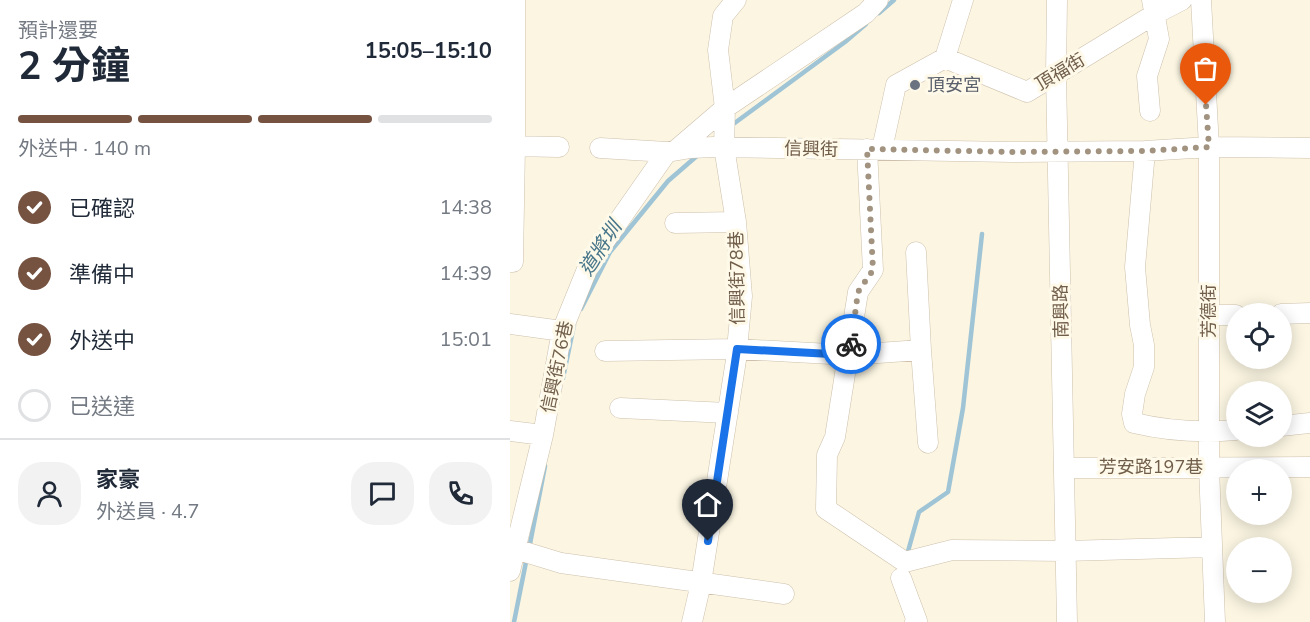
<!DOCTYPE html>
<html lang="zh-TW">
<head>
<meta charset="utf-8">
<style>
  :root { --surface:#fff; --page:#f2f2f3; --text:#1f2937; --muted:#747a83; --line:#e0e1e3; --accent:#765240 }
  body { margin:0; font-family:"Nunito Sans","Noto Sans TC",sans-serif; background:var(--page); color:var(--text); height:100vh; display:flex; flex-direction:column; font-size:22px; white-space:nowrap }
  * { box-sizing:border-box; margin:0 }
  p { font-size:20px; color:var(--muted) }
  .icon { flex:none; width:33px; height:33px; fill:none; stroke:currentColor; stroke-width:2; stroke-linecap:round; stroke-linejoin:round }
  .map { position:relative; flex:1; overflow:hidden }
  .panel { display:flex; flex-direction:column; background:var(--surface); width:510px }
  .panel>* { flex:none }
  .tools { position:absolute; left:716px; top:303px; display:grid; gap:12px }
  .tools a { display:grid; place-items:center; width:66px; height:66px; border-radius:50%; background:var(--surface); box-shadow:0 3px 15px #0003; font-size:30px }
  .pin { position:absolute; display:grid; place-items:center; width:51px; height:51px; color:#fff; margin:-62px -26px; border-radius:50% 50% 50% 0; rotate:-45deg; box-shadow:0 0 6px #0007 }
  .pin .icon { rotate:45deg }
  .courier { position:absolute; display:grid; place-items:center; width:60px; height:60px; margin:-30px; border:4px solid #1a73e8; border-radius:50%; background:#fff; color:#222; box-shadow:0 2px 8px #0007 }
  .summary em { font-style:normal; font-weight:700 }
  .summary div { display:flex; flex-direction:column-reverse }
  .summary { display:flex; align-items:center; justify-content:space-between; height:102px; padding:0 18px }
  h1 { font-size:39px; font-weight:700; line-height:45px }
  .bar { display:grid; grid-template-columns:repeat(4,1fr); gap:9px 6px; align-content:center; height:72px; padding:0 18px }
  .bar i { height:8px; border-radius:4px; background:var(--line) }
  .bar .on { background:var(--accent) }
  .bar p { grid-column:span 4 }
  .line { display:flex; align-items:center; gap:15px; padding:0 18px; border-top:2px solid var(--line) }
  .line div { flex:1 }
  .round { display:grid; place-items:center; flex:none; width:63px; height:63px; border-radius:24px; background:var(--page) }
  ol { padding:0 18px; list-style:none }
  li { display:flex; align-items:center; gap:18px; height:66px }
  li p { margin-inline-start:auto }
  li .icon { padding:6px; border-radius:50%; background:var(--accent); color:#fff; stroke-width:4 }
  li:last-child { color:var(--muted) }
  li i { width:33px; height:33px; border:3px solid var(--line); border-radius:50% }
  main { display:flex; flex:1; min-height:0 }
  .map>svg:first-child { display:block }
</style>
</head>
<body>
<main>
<section class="panel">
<div class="summary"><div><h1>2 分鐘</h1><p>預計還要</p></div><em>15:05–15:10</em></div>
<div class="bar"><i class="on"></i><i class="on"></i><i class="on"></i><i></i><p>外送中 · 140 m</p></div>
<ol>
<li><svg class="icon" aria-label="check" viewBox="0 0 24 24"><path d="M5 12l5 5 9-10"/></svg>已確認<p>14:38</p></li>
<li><svg class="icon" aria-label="check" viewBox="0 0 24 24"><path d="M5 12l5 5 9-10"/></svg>準備中<p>14:39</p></li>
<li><svg class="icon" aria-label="check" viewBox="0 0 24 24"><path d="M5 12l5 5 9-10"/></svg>外送中<p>15:01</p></li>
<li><i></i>已送達</li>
</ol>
<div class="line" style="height:108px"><a class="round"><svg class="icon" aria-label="person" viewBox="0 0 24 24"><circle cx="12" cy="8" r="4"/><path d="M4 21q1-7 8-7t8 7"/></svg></a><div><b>家豪</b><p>外送員 · 4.7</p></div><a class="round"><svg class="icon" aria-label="chat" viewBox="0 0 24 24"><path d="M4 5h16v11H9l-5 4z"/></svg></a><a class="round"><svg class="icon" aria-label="phone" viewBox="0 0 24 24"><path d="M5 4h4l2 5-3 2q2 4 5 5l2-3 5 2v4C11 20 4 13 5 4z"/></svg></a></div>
</section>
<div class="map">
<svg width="800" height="622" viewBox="0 0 800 622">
  <rect width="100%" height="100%" fill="#fbf5e2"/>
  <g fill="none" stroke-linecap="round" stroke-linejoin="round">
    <path stroke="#9ec4d5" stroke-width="4.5" d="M369 13 384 0
      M222 125 335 42 356 24
      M71 309 100 252 158 181 188 155
      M53 378 64 325
      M19 549 35 466
      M397 555 409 512 438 492 453 408 472 234
      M4 622 17 557"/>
    <defs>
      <path id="minor" d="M547 0 546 75 557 622
        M691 0 699 147V467L705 622
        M435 58 453 0
        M640 111 637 76 649 39 642 0
        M0 146 49 147
        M90 148 157 152 181 148 204 147 502 152 635 151 699 147 800 148
        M357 149 363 270 348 292 325 437 317 455 316 509 395 562 442 550 555 551 702 547
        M372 149 386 85 435 58 517 92 645 14 672 0
        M166 150 215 108 356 13 368 0
        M635 151 625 267 630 325 634 345V367L625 394 622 414 624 423C658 431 692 433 726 430
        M165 223 226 222
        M406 252 411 350 418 443
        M0 262H3L5 146V0
        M771 314 800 313
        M699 315H726
        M0 324 52 331
        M95 351 227 349 339 355 411 350
        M110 408 218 413
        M771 426 800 423
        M0 431 33 435
        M555 468 800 467
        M5 549 51 563 274 594
        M0 571 33 435 52 331 80 262 157 152
        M391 578 407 621 405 622
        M182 622 191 583 226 360 232 296 226 222 214 147 215 108 208 50 213 16 226 0"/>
    </defs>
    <use href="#minor" stroke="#cec0ac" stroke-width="21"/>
    <use href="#minor" stroke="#fff" stroke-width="20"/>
  </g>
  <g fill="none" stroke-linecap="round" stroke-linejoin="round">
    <path stroke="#a1937f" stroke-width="6" stroke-dasharray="0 10.8" d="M341 344 348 292 363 270 357 149 502 152 635 151 699 147 696 105"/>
    <path stroke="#1a73e8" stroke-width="8" d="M198 541 227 349 339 355 341 344"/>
  </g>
  <circle fill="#6b7280" stroke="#fef9e8" stroke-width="2" cx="405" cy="85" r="6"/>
  <g text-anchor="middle" stroke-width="6" stroke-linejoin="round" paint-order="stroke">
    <g font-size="18" fill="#715e4a" stroke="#fef9e8">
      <text transform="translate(550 72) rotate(-31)" y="6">頂福街</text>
      <text transform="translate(301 149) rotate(1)" y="6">信興街</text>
      <text transform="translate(227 278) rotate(-91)" y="6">信興街78巷</text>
      <text transform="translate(551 311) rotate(-91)" y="6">南興路</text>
      <text transform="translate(699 311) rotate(-90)" y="6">芳德街</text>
      <text transform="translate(47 367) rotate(-78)" y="6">信興街76巷</text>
      <text x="641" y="473">芳安路197巷</text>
    </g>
    <g font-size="18" fill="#5b616d" stroke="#fef9e8" text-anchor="start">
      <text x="417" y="91">頂安宮</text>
    </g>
    <g font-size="20" font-style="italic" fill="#48768a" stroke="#fef9e8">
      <text transform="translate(90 248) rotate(-57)" y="7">道將圳</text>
    </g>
  </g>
</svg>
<div class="tools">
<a><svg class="icon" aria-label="locate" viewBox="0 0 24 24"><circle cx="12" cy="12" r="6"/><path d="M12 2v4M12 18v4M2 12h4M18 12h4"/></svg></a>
<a><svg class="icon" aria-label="layers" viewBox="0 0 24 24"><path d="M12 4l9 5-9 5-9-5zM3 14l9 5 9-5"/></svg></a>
<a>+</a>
<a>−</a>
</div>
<div class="pin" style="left:696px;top:105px;background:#ea580c"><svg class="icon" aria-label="bag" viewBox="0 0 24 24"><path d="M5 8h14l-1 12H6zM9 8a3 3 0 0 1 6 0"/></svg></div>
<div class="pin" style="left:198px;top:541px;background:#1f2937"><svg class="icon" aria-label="home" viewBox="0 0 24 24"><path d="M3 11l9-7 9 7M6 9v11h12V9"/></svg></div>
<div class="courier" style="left:341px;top:344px"><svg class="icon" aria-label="bike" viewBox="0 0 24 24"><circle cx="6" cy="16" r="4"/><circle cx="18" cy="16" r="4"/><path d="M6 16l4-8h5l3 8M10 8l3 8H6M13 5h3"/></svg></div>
</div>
</main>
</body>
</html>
